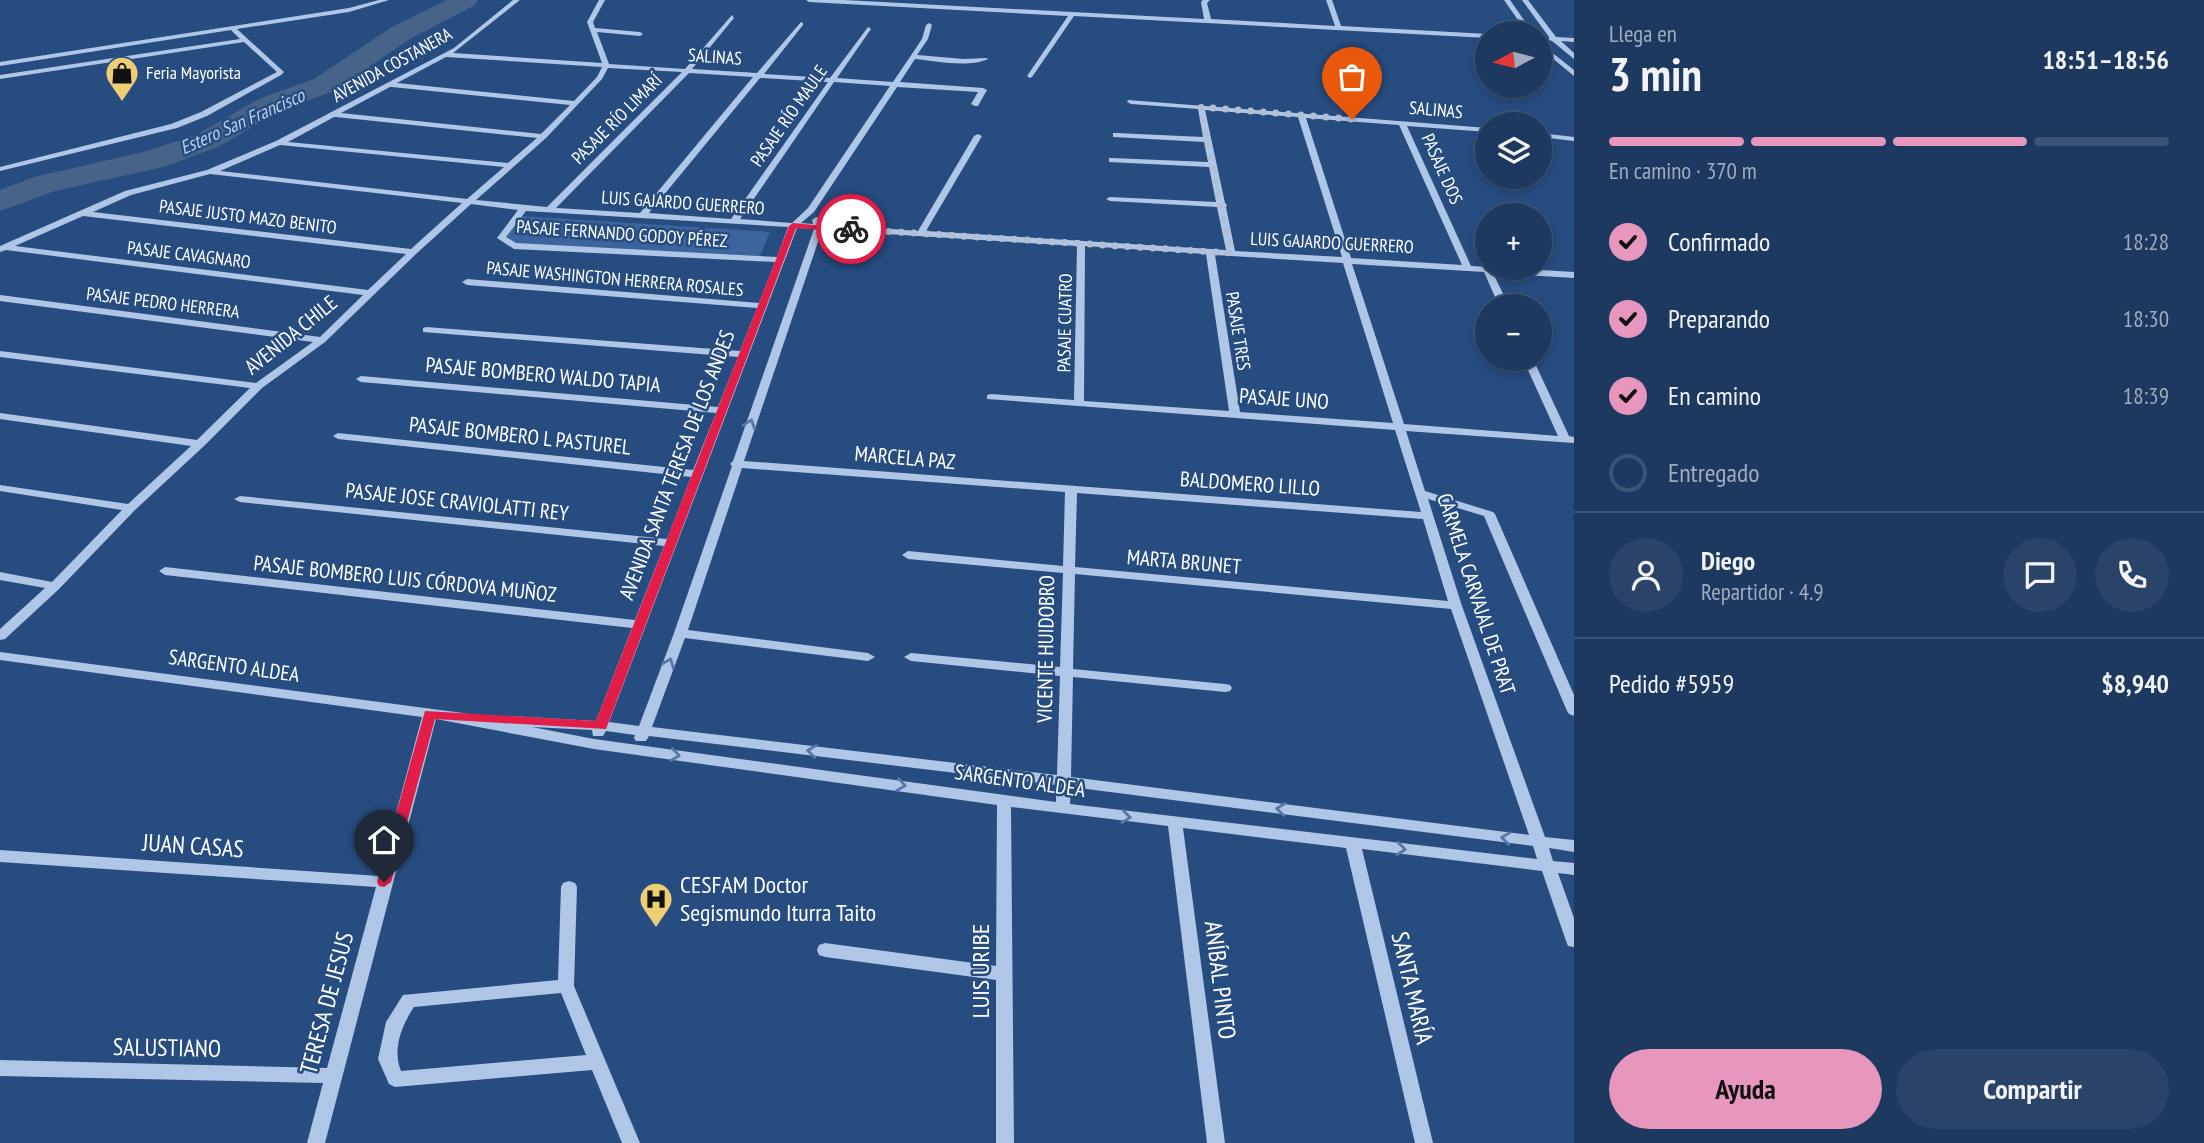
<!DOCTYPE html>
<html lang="es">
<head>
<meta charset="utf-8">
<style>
  :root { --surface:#1d3960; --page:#2a4469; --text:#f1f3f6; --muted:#a0acbd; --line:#3b5375; --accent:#e797bd }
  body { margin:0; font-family:"PT Sans Narrow",sans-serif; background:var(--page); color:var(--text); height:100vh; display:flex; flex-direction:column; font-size:26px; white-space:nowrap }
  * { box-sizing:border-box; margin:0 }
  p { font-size:23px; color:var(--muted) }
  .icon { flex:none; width:38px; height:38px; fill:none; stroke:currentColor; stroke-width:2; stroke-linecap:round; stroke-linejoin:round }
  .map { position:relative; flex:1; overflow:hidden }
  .side { display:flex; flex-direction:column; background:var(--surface); width:630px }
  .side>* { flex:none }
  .needle { width:46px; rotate:263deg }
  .controls { position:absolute; left:1475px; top:21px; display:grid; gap:14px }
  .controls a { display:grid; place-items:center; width:77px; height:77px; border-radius:50%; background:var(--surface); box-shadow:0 4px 10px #0003,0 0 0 2px var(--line); font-size:35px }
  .pin { position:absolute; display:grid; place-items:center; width:60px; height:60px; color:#fff; margin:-72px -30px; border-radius:50% 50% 50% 0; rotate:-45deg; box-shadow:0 0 7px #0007 }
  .pin .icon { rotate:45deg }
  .courier { position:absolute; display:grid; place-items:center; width:70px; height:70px; margin:-35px; border:5px solid #e11d48; border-radius:50%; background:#fff; color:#222; box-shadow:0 2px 9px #0007 }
  .overview em { font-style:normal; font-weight:600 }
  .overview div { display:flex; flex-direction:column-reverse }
  .overview { display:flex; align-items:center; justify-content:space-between; height:119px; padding:0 35px }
  h1 { font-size:46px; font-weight:600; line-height:52px }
  .bar { display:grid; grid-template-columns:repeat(4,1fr); gap:10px 7px; align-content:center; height:84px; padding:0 35px }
  .bar i { height:9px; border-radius:5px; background:var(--line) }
  .bar .active { background:var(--accent) }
  .bar p { grid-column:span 4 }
  .line { display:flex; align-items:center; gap:18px; padding:0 35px; border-top:2px solid var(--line) }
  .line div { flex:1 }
  .round { display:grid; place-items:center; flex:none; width:74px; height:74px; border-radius:37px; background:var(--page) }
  ol { padding:0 35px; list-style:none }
  li { display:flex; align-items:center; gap:21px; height:77px }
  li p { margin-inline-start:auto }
  li .icon { padding:7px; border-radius:50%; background:var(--accent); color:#111; stroke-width:4 }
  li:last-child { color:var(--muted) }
  li i { width:38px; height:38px; border:4px solid var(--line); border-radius:50% }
  .primary-button { display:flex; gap:14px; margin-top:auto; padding:14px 35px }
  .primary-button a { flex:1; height:80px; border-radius:42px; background:var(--accent); color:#111; font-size:28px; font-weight:600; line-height:80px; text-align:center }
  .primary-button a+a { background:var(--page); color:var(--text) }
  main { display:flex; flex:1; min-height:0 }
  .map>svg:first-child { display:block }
</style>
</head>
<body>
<main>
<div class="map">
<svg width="1574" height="1143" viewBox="0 0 1574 1143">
  <rect width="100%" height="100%" fill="#274c80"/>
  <path fill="#3c659d" d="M521 216 770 232 760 256 512 244 506 237Z"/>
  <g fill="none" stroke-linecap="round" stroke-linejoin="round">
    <path fill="#486388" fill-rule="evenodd" d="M447 0H478L475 5 410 39 334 91 281 110 218 147 163 167 55 191 0 211V190L34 177 143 152 196 135 261 98 314 79 392 27Z"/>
    <path fill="#afc6e6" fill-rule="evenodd" d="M379 0H389L349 12 237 29 284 72 281 75 207 116 177 128 0 171V167L171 124 201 112 277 72 244 42 0 79V75L240 39 231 30 0 66V62L349 8Z
      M513 0H520L453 53 602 63 587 22 599 0H605L593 22 595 28 640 32 643 34 640 36 597 32 609 64 685 69 732 15 734 18 692 69 757 73 801 22 803 23V25L764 74 830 78 868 27 871 29 837 78 893 82 922 39 926 25 929 23 932 25 928 39 917 55 964 59 987 58 988 59C968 68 937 61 915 59L900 82 983 88 987 90 978 106H975L971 104 978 92 897 87 814 212 801 223 813 224 812 220 816 217 819 218 822 224 918 231 974 136 978 134 982 136 926 231 1226 250 1217 207 1110 201 1106 199 1110 197 1216 202 1209 167 1109 162V158H1112L1208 162 1204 142 1113 137V133H1116L1203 137 1198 109 1131 104 1127 102 1128 100 1488 128V132L1407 126 1471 266 1574 272V278L1493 273 1509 306H1499L1484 272 1352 264 1404 424 1558 436 1523 359H1533L1569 436 1574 437V443L1406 431 1425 491 1493 512 1495 514 1574 695V716L1569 714 1567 711 1484 516 1428 499 1462 606 1545 837 1574 840V852L1549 848 1553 861 1574 863V875L1558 873 1574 918V947L1568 946 1566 941 1542 871 1362 849 1433 1143H1415L1346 848 1183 828 1225 1143H1207L1168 826 1011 807 1014 1143H996V980L825 957 819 955 817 950 819 945 825 943 996 966 997 805 594 749 436 719 325 1143H307L323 1083 0 1076V1060L327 1068 376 887 0 862V850L379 876 422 717 0 660V652L463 713 504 721 506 718 511 716 596 721 632 628 165 575 159 571 165 567 635 620 664 546 240 502 234 499 240 496 667 539 691 477 338 439 333 436 338 433 693 470 716 413 361 382 356 379 361 376 718 407 738 357 423 332V328L426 327 740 351 757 308 467 285 462 282 467 279 759 303 775 262 514 249 497 238 518 210 471 204 416 254 325 342 262 388 204 446 135 510 59 589 5 639 0 640V629L45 588 0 580V572L52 582 122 510 0 491V485L128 504 191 446 0 419V413L197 440 250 388 0 357V351L256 383 313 342 0 301V295L320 337 363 295 6 250 0 252V246L125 191 207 170 276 141 454 48ZM446 57 602 67 597 77 574 101 397 83ZM608 68 682 72 547 207 476 200 546 138 602 79ZM689 73 753 77 640 213 556 208ZM760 78 828 82 731 219 649 213ZM834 82 890 86 808 208 792 223 740 219ZM390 87H392L570 105 541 134 341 113ZM1205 110 1298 117 1342 257 1235 251 1226 207 1227 205 1225 203ZM334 117H336L537 138 508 163 288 142ZM1306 118 1399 125 1462 265 1351 258ZM280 145 504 167 467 199 220 171ZM210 174 462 203 411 249 93 212 131 195ZM526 211 788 227 777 257 516 243 506 237ZM83 216 406 254 368 290 15 246ZM797 228 814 229 733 461 730 464 732 466 674 633 639 726 609 722ZM822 230 1077 246 1074 400 991 394 987 395V399L1395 430 1421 512 744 461ZM1085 246 1206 254 1229 411 1084 401ZM1215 255 1343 263 1393 423 1240 412ZM742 468 1065 492 1063 566 908 551 902 555 908 559 1063 573 1060 667 911 653 904 657 911 661 1060 676 1057 775 652 727 685 638 868 661 875 657 868 653 688 630ZM1077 493 1423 519 1448 601 1075 567ZM1075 574 1451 609 1529 835 1071 777 1073 677 1225 692 1230 691 1232 688 1230 685 1225 684 1073 669ZM532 727 592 730 593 736H603L606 731 635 735 634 738 636 741H646L649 736 1056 785V802L594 739ZM1071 787 1533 846 1537 859 1070 804Z
      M806 0H844L1204 19 1201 2 1203 0H1210L1207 3 1211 19 1335 26 1326 0H1332L1341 26 1488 34V38L1074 16 1032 77 1030 78 1027 76 1068 16 809 2Z
      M1504 0H1510L1533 33H1527Z
      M1522 0H1528L1556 37 1574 38V42L1561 41 1574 53V59L1552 41 1549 40V37Z
      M1540 43 1574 70V76L1540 48Z
      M1540 133 1574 137V141L1540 137Z
      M569 881 575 883 577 887 574 986 640 1143H622L592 1070 395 1087 389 1084 378 1059 386 1022 403 995 558 980 561 887 563 883ZM561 993 586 1055 401 1071C392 1049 402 1025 414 1007Z"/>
  </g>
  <defs><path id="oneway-chevron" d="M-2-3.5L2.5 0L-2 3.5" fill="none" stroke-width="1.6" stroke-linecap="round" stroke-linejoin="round" transform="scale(1.75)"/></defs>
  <g stroke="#5777a4">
    <use href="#oneway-chevron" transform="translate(750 424) rotate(-71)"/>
    <use href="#oneway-chevron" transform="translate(669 663) rotate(-69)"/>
    <use href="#oneway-chevron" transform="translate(812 751) rotate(-173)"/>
    <use href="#oneway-chevron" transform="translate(675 755) rotate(8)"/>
    <use href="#oneway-chevron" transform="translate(901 785) rotate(8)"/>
    <use href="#oneway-chevron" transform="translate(1281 809) rotate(-173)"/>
    <use href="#oneway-chevron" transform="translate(1126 817) rotate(7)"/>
    <use href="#oneway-chevron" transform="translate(1506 838) rotate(-173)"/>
    <use href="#oneway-chevron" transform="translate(1401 849) rotate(6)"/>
  </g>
  <path fill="#e11d48" d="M793 223 855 229 851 232 796 228 606 729 435 719 391 882 384 887 379 886 377 882 425 711 596 721 789 226Z"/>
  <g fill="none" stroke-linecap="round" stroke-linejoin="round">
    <path stroke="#b3c0d3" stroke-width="7" stroke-dasharray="0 12.6" d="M851 229 1231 253 1201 107 1352 119"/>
  </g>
  <defs>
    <symbol id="shop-pin" viewBox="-11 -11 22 30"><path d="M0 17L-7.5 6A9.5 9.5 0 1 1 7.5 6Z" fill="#eece75" stroke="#274c80"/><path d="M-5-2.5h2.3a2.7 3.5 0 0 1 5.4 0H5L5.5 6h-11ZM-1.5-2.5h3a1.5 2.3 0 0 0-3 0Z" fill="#111"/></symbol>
    <symbol id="hospital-pin" viewBox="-11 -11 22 30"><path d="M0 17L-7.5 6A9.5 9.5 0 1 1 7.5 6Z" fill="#eece75" stroke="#274c80"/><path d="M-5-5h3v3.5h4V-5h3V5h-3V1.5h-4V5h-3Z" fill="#111"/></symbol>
  </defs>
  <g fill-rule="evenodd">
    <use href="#shop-pin" x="103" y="54" width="38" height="52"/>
    <use href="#hospital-pin" x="637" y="880" width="38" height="52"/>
  </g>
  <g text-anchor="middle" stroke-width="5" stroke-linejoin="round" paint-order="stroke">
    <g font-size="18" fill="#fff" stroke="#274c80">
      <text transform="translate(715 57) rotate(4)" y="6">SALINAS</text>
      <text transform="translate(392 65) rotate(-29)" y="6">AVENIDA COSTANERA</text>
      <text transform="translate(1436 110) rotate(5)" y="6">SALINAS</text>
      <text transform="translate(789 116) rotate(-55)" y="6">PASAJE RÍO MAULE</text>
      <text transform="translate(617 119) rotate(-45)" y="6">PASAJE RÍO LIMARÍ</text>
      <text transform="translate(1442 169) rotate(66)" y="6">PASAJE DOS</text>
      <text transform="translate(683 203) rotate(4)" y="6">LUIS GAJARDO GUERRERO</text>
      <text transform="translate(248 217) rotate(7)" y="6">PASAJE JUSTO MAZO BENITO</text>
      <text transform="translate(622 234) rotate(4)" y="6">PASAJE FERNANDO GODOY PÉREZ</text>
      <text transform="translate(1332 243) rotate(3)" y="6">LUIS GAJARDO GUERRERO</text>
      <text transform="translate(189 255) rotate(7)" y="6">PASAJE CAVAGNARO</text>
      <text transform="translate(615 279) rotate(5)" y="6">PASAJE WASHINGTON HERRERA ROSALES</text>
      <text transform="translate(163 303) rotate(7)" y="6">PASAJE PEDRO HERRERA</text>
      <text transform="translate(1065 323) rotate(-89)" y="6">PASAJE CUATRO</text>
      <text transform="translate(1238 331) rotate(81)" y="6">PASAJE TRES</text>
    </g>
    <g font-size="18" fill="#fff" stroke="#274c80" text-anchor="start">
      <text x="146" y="79">Feria Mayorista</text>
    </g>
    <g font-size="19" font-style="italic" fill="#bad0ed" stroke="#274c80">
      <text transform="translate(242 121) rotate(-24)" y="7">Estero San Francisco</text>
    </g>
    <g font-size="21" fill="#fff" stroke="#274c80">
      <text transform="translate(291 335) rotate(-39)" y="7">AVENIDA CHILE</text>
      <text transform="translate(543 375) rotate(5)" y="7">PASAJE BOMBERO WALDO TAPIA</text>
      <text transform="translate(1284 399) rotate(4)" y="7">PASAJE UNO</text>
      <text transform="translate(520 436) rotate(6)" y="7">PASAJE BOMBERO L PASTUREL</text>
      <text transform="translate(905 458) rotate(5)" y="7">MARCELA PAZ</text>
      <text transform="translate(677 465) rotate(-69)" y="7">AVENIDA SANTA TERESA DE LOS ANDES</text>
      <text transform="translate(1250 484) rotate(4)" y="7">BALDOMERO LILLO</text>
      <text transform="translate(457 502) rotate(6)" y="7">PASAJE JOSE CRAVIOLATTI REY</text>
      <text transform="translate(1184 562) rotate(5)" y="7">MARTA BRUNET</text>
      <text transform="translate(405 579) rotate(6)" y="7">PASAJE BOMBERO LUIS CÓRDOVA MUÑOZ</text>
      <text transform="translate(1476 594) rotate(72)" y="7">CARMELA CARVAJAL DE PRAT</text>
      <text transform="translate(1046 649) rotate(-89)" y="7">VICENTE HUIDOBRO</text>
      <text transform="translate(234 666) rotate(8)" y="7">SARGENTO ALDEA</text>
      <text transform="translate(1020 781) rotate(8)" y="7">SARGENTO ALDEA</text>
    </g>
    <g font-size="24" fill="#fff" stroke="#274c80">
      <text transform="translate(193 846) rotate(4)" y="8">JUAN CASAS</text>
      <text transform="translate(981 971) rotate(-90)" y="8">LUIS URIBE</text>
      <text transform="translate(1220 980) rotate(83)" y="8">ANÍBAL PINTO</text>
      <text transform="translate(1412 988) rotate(77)" y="8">SANTA MARÍA</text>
      <text transform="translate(327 1003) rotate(-75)" y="8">TERESA DE JESUS</text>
      <text transform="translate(167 1048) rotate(1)" y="8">SALUSTIANO</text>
    </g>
    <g font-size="24" fill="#fff" stroke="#274c80" text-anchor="start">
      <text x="680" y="893">CESFAM Doctor<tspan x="680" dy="28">Segismundo Iturra Taito</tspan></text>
    </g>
  </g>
</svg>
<div class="controls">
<a><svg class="needle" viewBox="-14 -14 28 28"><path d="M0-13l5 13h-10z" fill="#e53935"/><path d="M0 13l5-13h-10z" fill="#a0acbd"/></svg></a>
<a><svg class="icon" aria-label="layers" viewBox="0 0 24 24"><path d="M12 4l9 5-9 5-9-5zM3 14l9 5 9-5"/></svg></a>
<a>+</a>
<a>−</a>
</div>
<div class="pin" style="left:1352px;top:119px;background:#ea580c"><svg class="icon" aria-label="bag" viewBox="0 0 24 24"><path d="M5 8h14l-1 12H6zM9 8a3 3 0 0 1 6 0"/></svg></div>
<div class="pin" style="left:384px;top:882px;background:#1f2937"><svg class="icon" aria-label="home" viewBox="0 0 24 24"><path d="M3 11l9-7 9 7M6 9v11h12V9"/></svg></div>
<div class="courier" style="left:851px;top:229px"><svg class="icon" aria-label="bike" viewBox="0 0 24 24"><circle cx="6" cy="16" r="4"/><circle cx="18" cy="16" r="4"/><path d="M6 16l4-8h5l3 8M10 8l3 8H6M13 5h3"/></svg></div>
</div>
<section class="side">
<div class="overview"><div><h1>3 min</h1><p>Llega en</p></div><em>18:51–18:56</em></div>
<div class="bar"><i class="active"></i><i class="active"></i><i class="active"></i><i></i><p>En camino · 370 m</p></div>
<ol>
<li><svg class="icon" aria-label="check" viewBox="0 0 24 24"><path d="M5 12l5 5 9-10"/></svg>Confirmado<p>18:28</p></li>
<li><svg class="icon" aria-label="check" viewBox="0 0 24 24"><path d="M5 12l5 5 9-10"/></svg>Preparando<p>18:30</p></li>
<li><svg class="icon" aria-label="check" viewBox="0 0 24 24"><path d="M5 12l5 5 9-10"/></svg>En camino<p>18:39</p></li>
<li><i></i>Entregado</li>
</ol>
<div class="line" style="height:126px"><a class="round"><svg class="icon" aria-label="person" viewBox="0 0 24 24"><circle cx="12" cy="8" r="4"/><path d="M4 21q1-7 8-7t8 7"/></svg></a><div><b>Diego</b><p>Repartidor · 4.9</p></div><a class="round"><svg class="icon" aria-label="chat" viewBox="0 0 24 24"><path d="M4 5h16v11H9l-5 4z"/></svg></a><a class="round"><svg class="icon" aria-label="phone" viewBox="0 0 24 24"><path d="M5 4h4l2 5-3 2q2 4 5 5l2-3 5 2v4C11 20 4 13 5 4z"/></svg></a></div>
<div class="line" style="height:91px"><div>Pedido #5959</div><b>$8,940</b></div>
<div class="primary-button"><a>Ayuda</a><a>Compartir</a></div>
</section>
</main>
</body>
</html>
